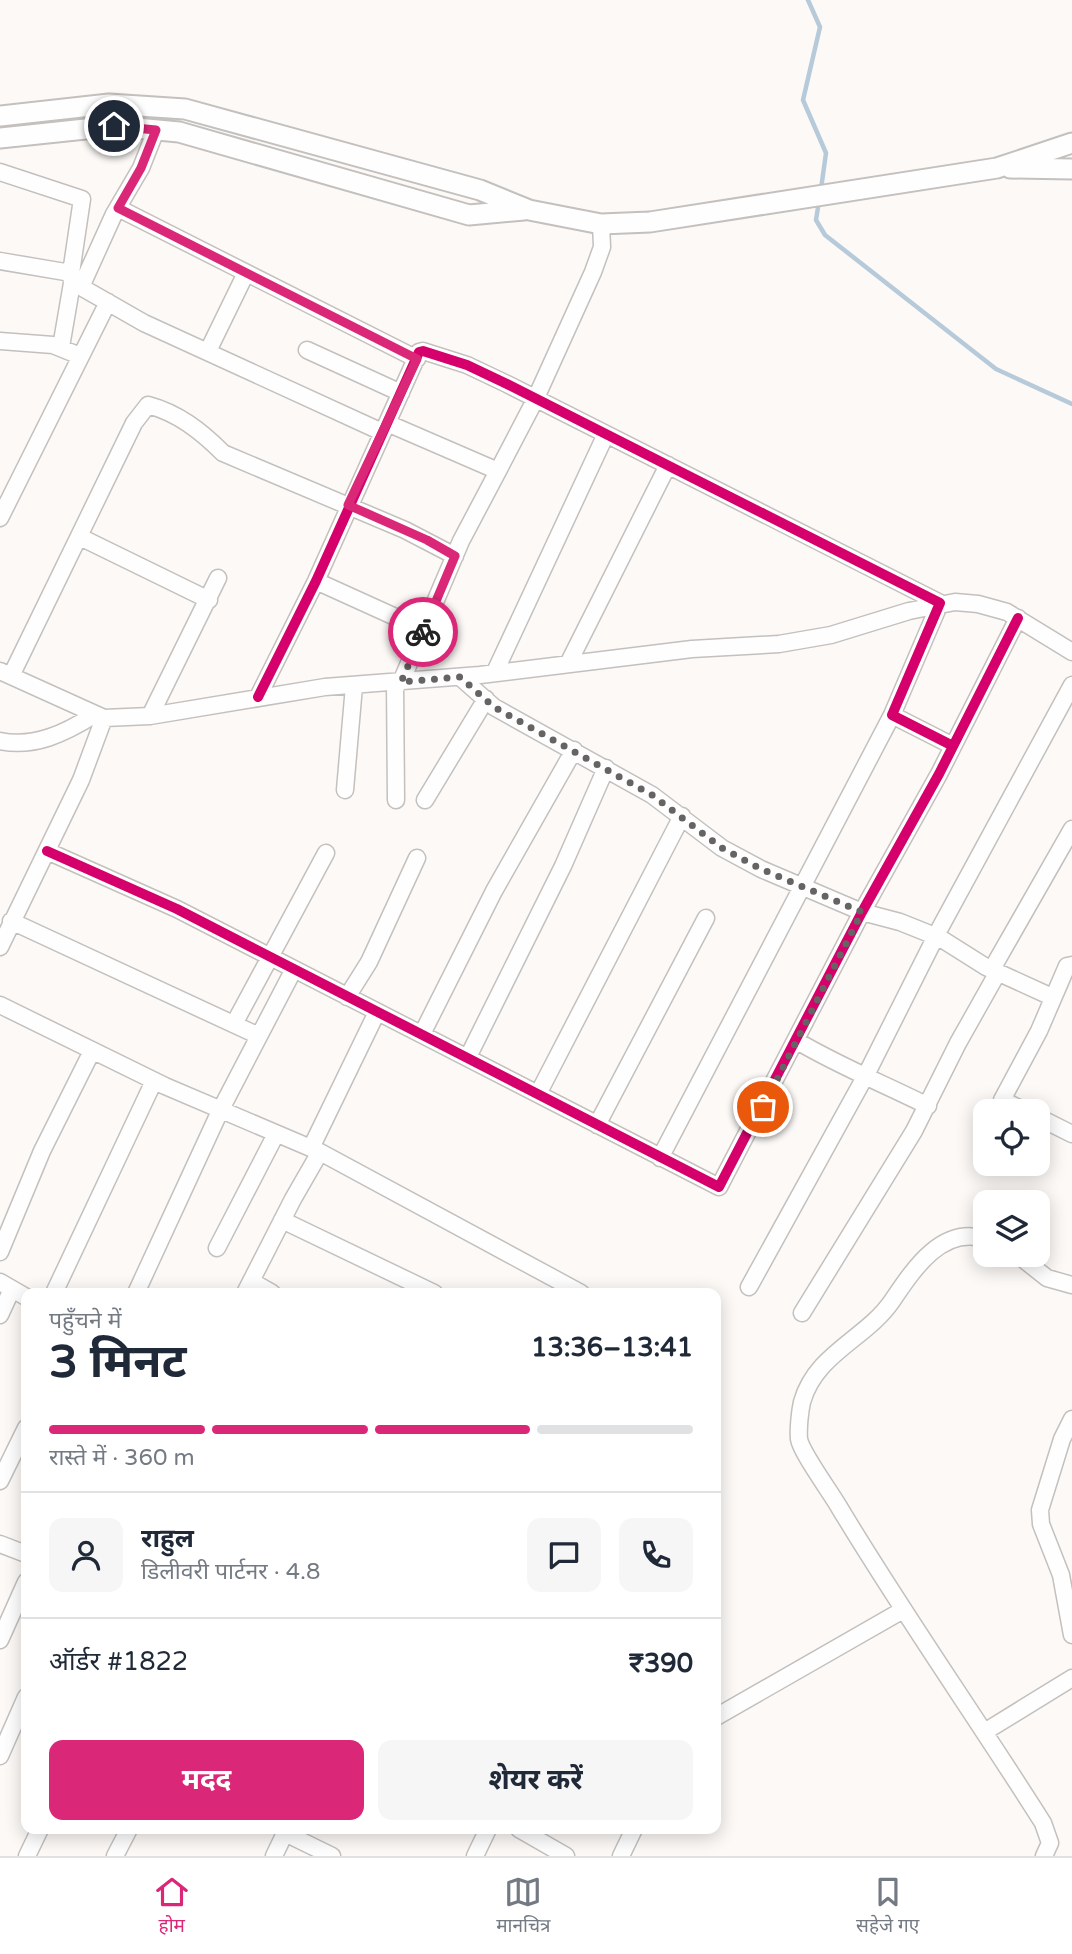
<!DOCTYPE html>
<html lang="hi">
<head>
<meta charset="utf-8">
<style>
  :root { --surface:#fff; --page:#f6f6f7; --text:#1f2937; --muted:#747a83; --line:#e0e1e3; --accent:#db2777 }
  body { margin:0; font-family:"Varela Round","Noto Sans Devanagari",sans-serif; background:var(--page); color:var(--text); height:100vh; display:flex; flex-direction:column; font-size:26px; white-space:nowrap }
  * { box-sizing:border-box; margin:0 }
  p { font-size:23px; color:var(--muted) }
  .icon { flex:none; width:38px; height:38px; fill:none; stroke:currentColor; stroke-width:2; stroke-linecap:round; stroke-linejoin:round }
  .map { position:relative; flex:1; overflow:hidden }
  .sheet { position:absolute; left:21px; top:1288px; width:700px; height:546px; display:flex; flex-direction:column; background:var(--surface); border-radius:14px; box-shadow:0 4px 18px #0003 }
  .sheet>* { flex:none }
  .controls { position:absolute; left:973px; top:1099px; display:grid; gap:14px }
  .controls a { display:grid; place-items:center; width:77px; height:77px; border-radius:14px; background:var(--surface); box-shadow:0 4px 18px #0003; font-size:35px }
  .pin { position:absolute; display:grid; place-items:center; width:60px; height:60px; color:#fff; margin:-30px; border:4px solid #fff; border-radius:50%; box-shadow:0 2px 7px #0007 }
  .courier { position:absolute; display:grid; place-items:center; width:70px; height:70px; margin:-35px; border:5px solid #db2777; border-radius:50%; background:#fff; color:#222; box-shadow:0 2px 9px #0007 }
  .headline em { font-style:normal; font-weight:700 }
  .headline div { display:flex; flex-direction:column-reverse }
  .headline { display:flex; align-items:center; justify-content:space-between; height:119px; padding:0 28px }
  h1 { font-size:46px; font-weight:700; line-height:52px }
  .bar { display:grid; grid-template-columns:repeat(4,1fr); gap:10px 7px; align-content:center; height:84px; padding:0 28px }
  .bar i { height:9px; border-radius:5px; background:var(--line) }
  .bar .active { background:var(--accent) }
  .bar p { grid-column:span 4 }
  .line { display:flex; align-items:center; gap:18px; padding:0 28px; border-top:2px solid var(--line) }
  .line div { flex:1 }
  .round { display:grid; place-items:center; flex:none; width:74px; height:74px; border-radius:14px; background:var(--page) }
  .action { display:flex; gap:14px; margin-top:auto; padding:14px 28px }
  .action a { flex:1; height:80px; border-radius:14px; background:var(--accent); color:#fff; font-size:28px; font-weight:700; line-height:80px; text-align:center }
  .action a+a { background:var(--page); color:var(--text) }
  .tab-bar { display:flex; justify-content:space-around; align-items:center; height:98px; border-top:2px solid var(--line); background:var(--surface); font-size:19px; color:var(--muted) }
  .tab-bar a { display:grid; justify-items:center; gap:4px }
  .tab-bar .active { color:var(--accent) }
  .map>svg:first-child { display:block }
</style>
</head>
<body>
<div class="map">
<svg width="1072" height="1856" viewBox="0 0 1072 1856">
  <rect width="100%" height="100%" fill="#fcf9f6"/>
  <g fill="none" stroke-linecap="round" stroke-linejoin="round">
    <path stroke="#b7cada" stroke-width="4.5" d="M808 0 820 27 803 100 826 153 821 189
      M819 201 816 220 825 235 996 369 1072 404"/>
    <defs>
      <path id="minor" d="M156 130 141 168 114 214 81 287 144 323 382 432
        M0 172 82 199 71 273 72 283 81 287
        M118 208 417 359
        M0 261 71 273
        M0 341 53 345 80 356
        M61 347 72 283
        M307 350 401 393
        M208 351 246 273
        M387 423 498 471 535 400 593 272 602 247 601 224
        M0 518 108 302
        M80 537 209 600
        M316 581 424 630
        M569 662 668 465
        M0 671 104 718 150 716 325 687 480 675 692 649 779 644 831 635 909 611 955 602 978 604 1007 612 1072 652
        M495 672 606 434
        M11 676 134 423 148 405C178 413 201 431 223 453L405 530 455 556
        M460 677 494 707 652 795 722 848 761 869 862 912 900 922 940 938 986 967 1052 997
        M395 682 396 800
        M401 682 461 541 498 471
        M258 697 316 581 419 352 423 351 467 365 507 384 940 603 892 715 953 746
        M150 716 218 578
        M0 741C35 748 65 733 94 715
        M345 790 354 686
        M425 800 486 699
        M47 851 177 909 719 1187 862 912 939 774 1018 618
        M11 921 259 1036
        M0 947 81 780 104 718
        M992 969 1072 829
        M347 997 369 962 417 858
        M0 1005 165 1086 320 1152 581 1293
        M234 1024 326 853
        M422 1034 494 891 574 750
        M797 1041C839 1066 884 1084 928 1106
        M468 1057 563 866 606 768
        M538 1094 682 816
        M1025 1111 1002 1100 1039 1031 1067 966 1072 965
        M1038 1117 1072 1134
        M597 1125 706 918
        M984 1134 985 1131
        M311 1148 377 1012
        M660 1158 892 715
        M282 1220 434 1293
        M985 1239C942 1225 913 1270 892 1301 866 1339 816 1353 802 1402 800 1411 798 1429 799 1439 801 1452 831 1493 839 1507 904 1615 976 1717 1043 1823L1050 1843 1044 1856
        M217 1248 276 1134
        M0 1252 42 1151 92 1051
        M1018 1255 1047 1278 1072 1285
        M251 1281 272 1293
        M0 1282 26 1297
        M749 1287 866 1075 940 928 1072 685
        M54 1293 154 1081
        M136 1293 220 1111 294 969
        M245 1293 293 1199 320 1152
        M802 1313 914 1131 958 1043 998 972
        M0 1315 12 1289
        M1072 1419 1062 1439 1040 1510 1041 1524 1061 1575 1072 1635
        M0 1481 26 1428
        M0 1544 26 1554
        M0 1640 26 1582
        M716 1717 903 1610
        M986 1731 1072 1678
        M0 1756 26 1697
        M519 1829 566 1856
        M27 1856 40 1829
        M115 1856 129 1829
        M274 1856 285 1833 332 1856
        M475 1856 488 1829
        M621 1856 634 1829"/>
      <path id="major" d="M0 116 109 104 185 109 480 190 529 210 601 224 650 222 997 168 1072 143
        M0 138 114 126 179 132 469 215 524 210
        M1010 168 1072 169"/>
    </defs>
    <use href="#minor" stroke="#c3c0be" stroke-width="19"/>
    <use href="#major" stroke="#c3c0be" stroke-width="23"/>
    <use href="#minor" stroke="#fffefe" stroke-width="16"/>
    <use href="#major" stroke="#fffefe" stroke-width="19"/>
    <defs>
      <path id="cycleway" d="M258 697 316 581 419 352 423 351 467 365 507 384 940 603 892 715 953 746
        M47 851 177 909 719 1187 862 912 939 774 1018 618"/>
    </defs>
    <use href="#cycleway" stroke="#fff" stroke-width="15"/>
    <use href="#cycleway" stroke="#d6006c" stroke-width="10"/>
  </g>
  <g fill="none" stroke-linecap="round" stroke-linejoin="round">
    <path stroke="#666462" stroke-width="7" stroke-dasharray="0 12.6" d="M423 632 401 682 460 677 494 707 652 795 722 848 761 869 862 912 763 1107"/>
    <path stroke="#db2777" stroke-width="9" d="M114 126 156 130 141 168 118 208 417 359 348 505 427 540 455 556 423 632"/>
  </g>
</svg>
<div class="controls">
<a><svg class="icon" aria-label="locate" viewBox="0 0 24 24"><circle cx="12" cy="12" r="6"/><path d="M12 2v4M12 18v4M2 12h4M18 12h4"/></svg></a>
<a><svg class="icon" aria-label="layers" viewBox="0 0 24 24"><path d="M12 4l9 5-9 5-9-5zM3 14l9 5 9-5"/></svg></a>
</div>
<div class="pin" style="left:763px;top:1107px;background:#ea580c"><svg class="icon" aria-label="bag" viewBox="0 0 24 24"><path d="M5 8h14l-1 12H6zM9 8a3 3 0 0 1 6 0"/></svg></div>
<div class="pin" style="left:114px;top:126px;background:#1f2937"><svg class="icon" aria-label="home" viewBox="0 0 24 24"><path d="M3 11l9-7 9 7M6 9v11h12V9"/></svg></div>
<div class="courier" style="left:423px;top:632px"><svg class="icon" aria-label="bike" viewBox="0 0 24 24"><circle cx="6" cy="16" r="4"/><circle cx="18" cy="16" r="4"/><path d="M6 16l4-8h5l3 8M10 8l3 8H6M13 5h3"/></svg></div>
<section class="sheet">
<div class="headline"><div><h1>3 मिनट</h1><p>पहुँचने में</p></div><em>13:36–13:41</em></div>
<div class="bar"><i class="active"></i><i class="active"></i><i class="active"></i><i></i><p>रास्ते में · 360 m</p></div>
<div class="line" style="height:126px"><a class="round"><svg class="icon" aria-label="person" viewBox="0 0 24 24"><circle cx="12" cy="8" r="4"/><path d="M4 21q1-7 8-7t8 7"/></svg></a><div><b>राहुल</b><p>डिलीवरी पार्टनर · 4.8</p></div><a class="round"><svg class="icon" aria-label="chat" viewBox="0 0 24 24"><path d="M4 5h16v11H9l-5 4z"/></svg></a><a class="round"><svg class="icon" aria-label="phone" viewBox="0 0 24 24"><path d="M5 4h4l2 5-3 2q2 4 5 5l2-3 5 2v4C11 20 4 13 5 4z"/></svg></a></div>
<div class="line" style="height:91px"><div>ऑर्डर #1822</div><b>₹390</b></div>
<div class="action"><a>मदद</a><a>शेयर करें</a></div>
</section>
</div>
<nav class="tab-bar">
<a class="active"><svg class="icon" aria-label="home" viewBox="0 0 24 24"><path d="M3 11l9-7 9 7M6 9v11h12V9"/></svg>होम</a>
<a><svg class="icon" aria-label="map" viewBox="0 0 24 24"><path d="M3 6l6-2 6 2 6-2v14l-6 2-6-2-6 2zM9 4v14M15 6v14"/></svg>मानचित्र</a>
<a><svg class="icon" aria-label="saved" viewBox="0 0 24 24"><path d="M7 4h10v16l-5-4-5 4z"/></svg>सहेजे गए</a>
</nav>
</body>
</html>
